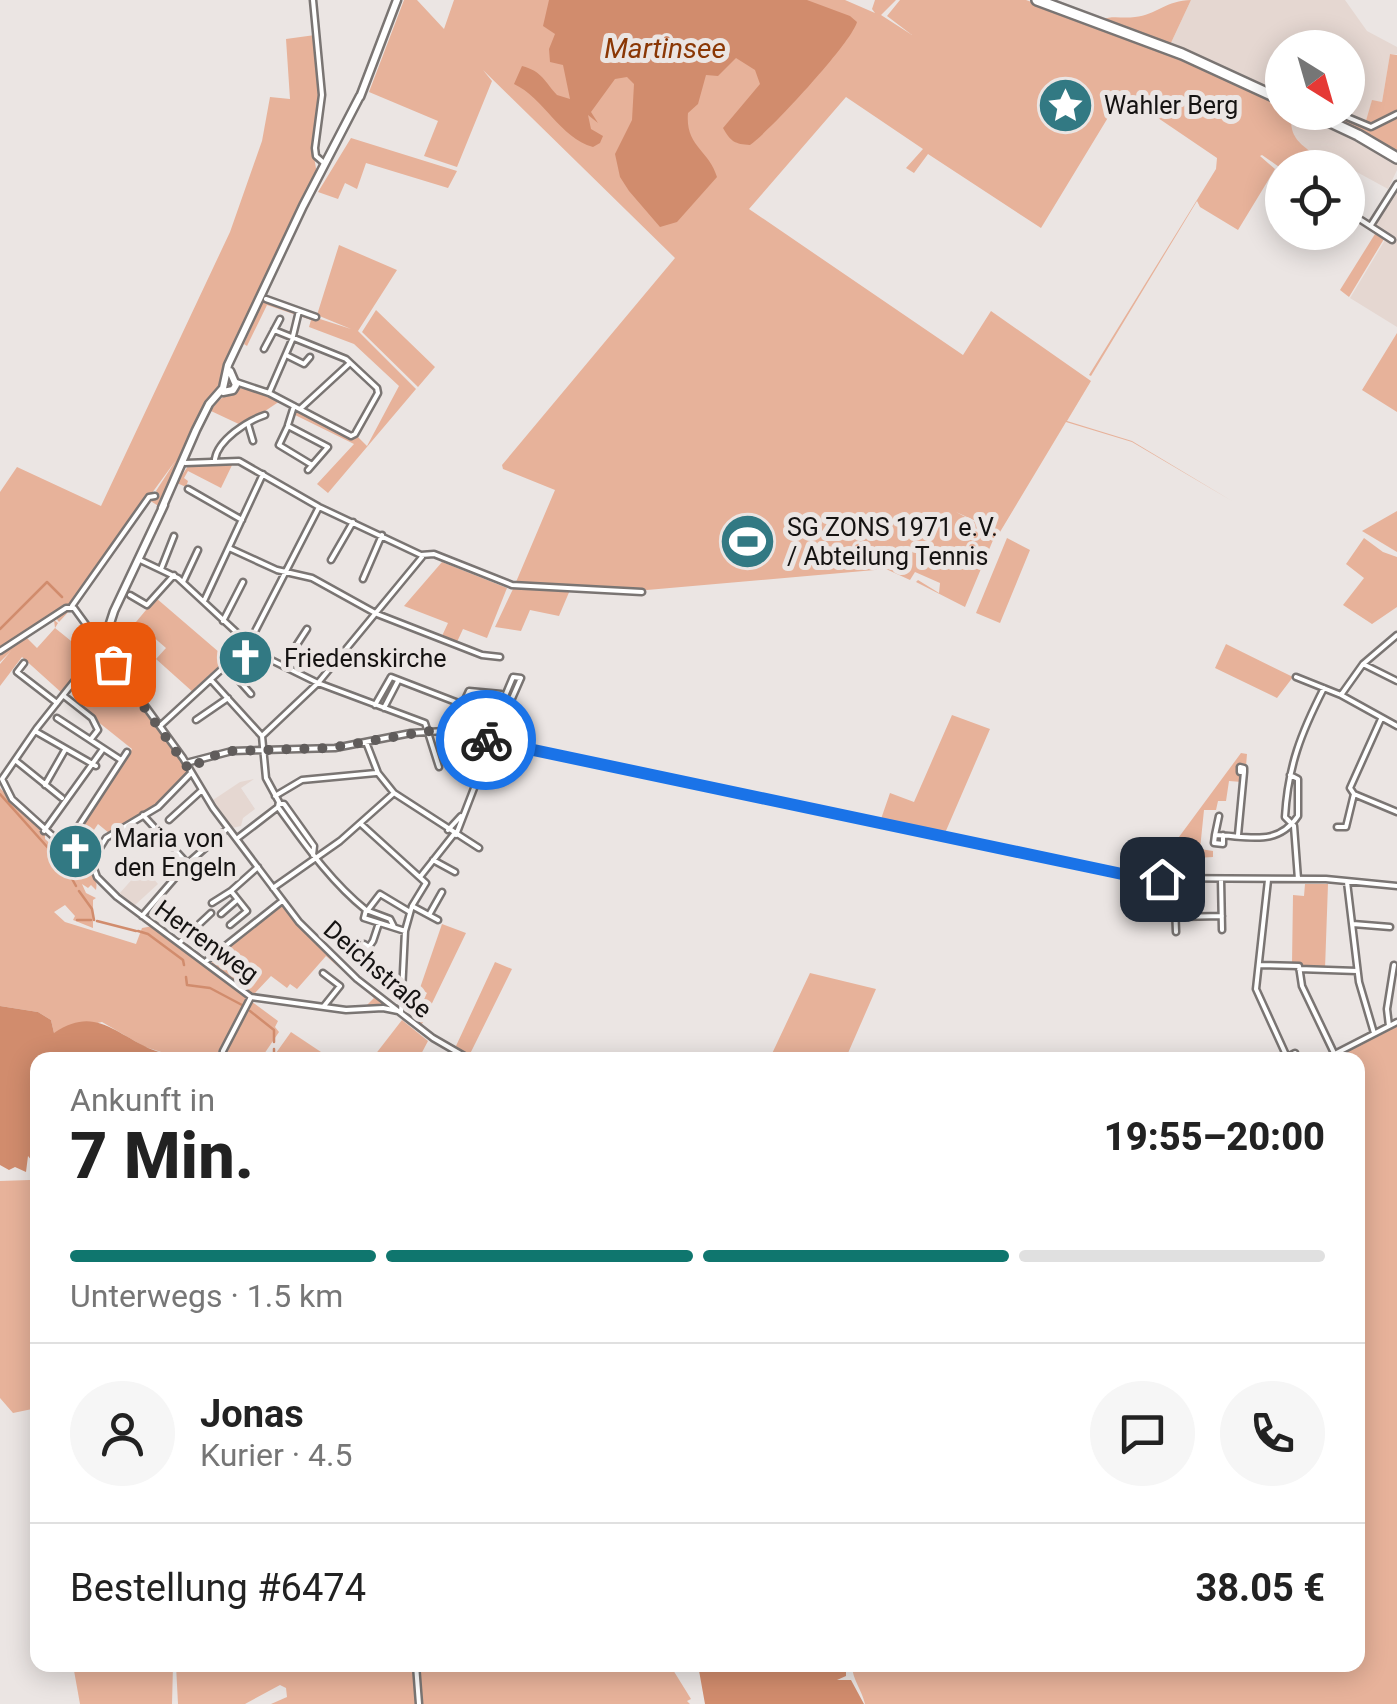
<!DOCTYPE html>
<html lang="de">
<head>
<meta charset="utf-8">
<style>
  :root { --surface:#fff; --page:#f6f6f6; --text:#222; --muted:#767676; --line:#e0e0e0; --accent:#0f766e }
  body { margin:0; font-family:Roboto,sans-serif; background:var(--page); color:var(--text); height:100vh; display:flex; flex-direction:column; font-size:38px; white-space:nowrap }
  * { box-sizing:border-box; margin:0 }
  p { font-size:32px; color:var(--muted) }
  .icon { flex:none; width:55px; height:55px; fill:none; stroke:currentColor; stroke-width:2; stroke-linecap:round; stroke-linejoin:round }
  .map { position:relative; flex:1; overflow:hidden }
  .drawer { position:absolute; left:30px; top:1052px; width:1335px; height:620px; display:flex; flex-direction:column; background:var(--surface); border-radius:20px; box-shadow:0 5px 25px #0003 }
  .drawer>* { flex:none }
  .needle { width:65px; rotate:143deg }
  .buttons { position:absolute; left:1265px; top:30px; display:grid; gap:20px }
  .buttons a { display:grid; place-items:center; width:100px; height:100px; border-radius:50%; background:var(--surface); box-shadow:0 5px 25px #0003; font-size:50px }
  .pin { position:absolute; display:grid; place-items:center; width:85px; height:85px; color:#fff; margin:-42px; border-radius:20px; box-shadow:0 5px 15px #0006 }
  .courier { position:absolute; display:grid; place-items:center; width:100px; height:100px; margin:-50px; border:8px solid #1a73e8; border-radius:50%; background:#fff; color:#222; box-shadow:0 2px 12px #0007 }
  .headline em { font-style:normal; font-weight:800 }
  .headline div { display:flex; flex-direction:column-reverse }
  .headline { display:flex; align-items:center; justify-content:space-between; height:170px; padding:0 40px }
  h1 { font-size:65px; font-weight:800; line-height:75px }
  .bar { display:grid; grid-template-columns:repeat(4,1fr); gap:15px 10px; align-content:center; height:120px; padding:0 40px }
  .bar i { height:12px; border-radius:8px; background:var(--line) }
  .bar .active { background:var(--accent) }
  .bar p { grid-column:span 4 }
  .line { display:flex; align-items:center; gap:25px; padding:0 40px; border-top:2px solid var(--line) }
  .line div { flex:1 }
  .round { display:grid; place-items:center; flex:none; width:105px; height:105px; border-radius:52px; background:var(--page) }
  .map>svg:first-child { display:block }
</style>
</head>
<body>
<div class="map">
<svg width="1397" height="1704" viewBox="0 0 1397 1704">
  <rect width="100%" height="100%" fill="#ebe5e3"/>
  <path fill="#e5d7d1" d="M1191 0H1345L1367 31 1397 47V54H1390L1382 102 1372 101 1364 128 1329 113 1348 112V48H1282V95L1170 45Z
    M1292 113H1302L1355 138 1397 162V170L1388 189 1333 159 1328 167H1309L1315 155 1299 145 1289 127Z
    M1397 187V327L1350 298 1385 240 1390 243 1393 240 1377 228 1375 220Z
    M254 779 241 788 255 809 243 818 241 826 232 828 213 800 240 782Z
    M143 867 158 884 134 906 119 894Z"/>
  <path fill="#e7b29a" d="M404 0H417L444 29 454 0H845L875 13 872 9 875 0H896L881 15 912 35 887 16 900 0H1026L1180 56 1282 103V112L1292 113C1288 134 1298 144 1316 155L1309 167 1282 169 1262 155 1260 156 1275 169 1238 230 1200 207 1197 201 1091 376 1089 375 1216 169 1217 158 1133 101 1125 100 1115 106 1041 228 928 154 914 173 906 168 923 149 846 97 749 209 963 355 991 311 1091 381 1067 421 1132 441 1232 501 1132 442 1066 422 1000 532 956 512 996 533 965 607 916 582 918 580 939 593 940 583 915 572 910 580 886 569 647 590 516 582 555 490 503 469 502 465 675 258 483 70 492 81 457 167 424 156 438 121 369 92Z
    M1191 0 1170 45 1102 20C1112 15 1122 19 1135 17 1156 15 1167 0 1191 0Z
    M315 35 320 102 313 151 317 174 221 387C194 414 175 472 160 507L149 500 160 496 156 491 176 460 75 599 64 608 71 609 59 622 54 616 13 639 0 650V492L17 467 101 506 230 232 262 141 270 97 290 99 286 39Z
    M1390 54 1397 55V112L1381 123 1365 124 1372 100 1382 102Z
    M1320 113C1355 112 1360 143 1397 116V152Z
    M351 138 457 171 448 188 366 163 357 189 345 183 338 199 318 192Z
    M1375 234 1384 239 1349 297 1340 290Z
    M339 245 397 270 358 331 416 389 328 493 317 484 354 444 293 414 296 411 351 438 358 437 367 446 399 386 354 344 309 327 311 320 267 305 247 346 244 344 264 299 267 302 351 329 317 315Z
    M376 310 435 367 418 387 362 332Z
    M1397 333V412L1362 390Z
    M238 388 261 391 280 401 243 426 211 411 197 437C208 414 215 398 238 388Z
    M234 461 221 488 188 471 184 478 188 481 186 487 177 483 190 463Z
    M1397 511V552L1362 531Z
    M1007 538 1030 550 1000 623 976 613Z
    M1364 538 1383 552 1397 557V607L1372 624 1343 605 1364 578 1346 564Z
    M442 562 507 588 487 638 463 629 457 642 442 636 448 623 404 606Z
    M513 589 515 588 570 590 559 616 530 610 521 631 495 627Z
    M156 598 227 659 196 687 194 693 156 659 166 648 136 622Z
    M54 620 58 623 55 628 86 653 97 641 98 646 63 694 22 657 0 686V664L11 651 0 662V653L25 636 37 648 55 628Z
    M1226 644 1293 677 1277 698 1215 668Z
    M93 668 98 675 96 679 107 687 104 691 108 694 123 679 188 772 160 802 109 833 98 824 79 852 75 849 72 852 68 848 132 749 77 705 88 693 77 684 92 682 94 676 89 673Z
    M952 715 990 729 945 833 881 819 890 793 914 802Z
    M1241 753 1247 754 1246 766H1239L1242 782 1229 781 1226 801H1218L1216 810H1204L1200 849 1213 851V857L1162 860Z
    M0 788 45 835V839L56 849 53 854 71 870 67 867 75 862C88 871 99 873 96 890L91 885 88 888 82 884 86 893 96 898 93 900V928L73 920 75 916 65 905 54 912 65 922 136 944 142 928 153 926 248 997 227 1043 216 1057 219 1060H187L145 1047 102 1022 54 1033 51 1020 38 1012 0 1006Z
    M1305 884H1328L1325 969 1292 964 1293 895 1304 896Z
    M282 905 341 967 396 1010 386 1007 350 1009 366 1006 374 998 326 956 297 989 290 984 287 988 271 976 253 995 211 964 215 956Z
    M442 924 466 933 421 1026 413 1019 427 993 420 988Z
    M495 962 512 969 469 1056 456 1046Z
    M810 973 876 989 845 1060H769Z
    M251 1001 278 1021 275 1027 279 1032 260 1060H224L225 1051Z
    M402 1020 428 1041 418 1060H371Z
    M1397 1025V1704H865C862 1690 852 1679 852 1665H1358V1060H1328Z
    M291 1032 333 1060H271Z
    M30 1180 38 1188 37 1408 13 1413 0 1398V1181Z
    M73 1665H173L172 1704H80Z
    M176 1665H415L417 1704H271L287 1697 286 1688 280 1685 245 1704H178Z
    M418 1665H670L691 1699 687 1701 690 1704H421Z"/>
  <path fill="#d18c6d" d="M549 0H807L850 16 857 22C852 42 770 131 750 145 735 144 731 142 723 128L760 84 755 70 736 58 718 76 706 75 698 104 688 113C685 146 709 150 717 177L677 222 660 227 629 191 620 177 615 154 632 120 634 84 627 77 615 79 591 112 598 123 588 115 591 129 603 136 600 143 593 147C560 138 544 98 514 84L522 66C542 71 545 82 557 95L570 99 563 65 550 62 549 49 555 34 543 26Z
    M0 1006 38 1012 51 1020 54 1033C93 1007 111 1030 148 1048 160 1053 175 1056 187 1060H38L37 1167 28 1156 26 1172 15 1167 9 1170 0 1165Z
    M698 1665H846V1676L837 1680H851L864 1704H705Z"/>
  <g fill="none" stroke-linecap="round" stroke-linejoin="round">
    <path stroke="#d18c6d" stroke-width="2.5" d="M0 629 47 582 62 597
      M0 794 66 868 76 886
      M79 891 92 909 94 920
      M77 920H91
      M97 921 136 931
      M138 931 148 934 183 960 184 965
      M186 977 187 985 210 988 242 1005
      M250 1011 274 1030V1042
      M274 1060V1049"/>
    <defs>
      <path id="street" d="M313 0 322 95 315 148 316 156 324 163
        M1335 112 1371 127 1397 114
        M1361 220 1392 240
        M1371 225 1397 184
        M266 299 316 317
        M264 349 280 319
        M286 355 304 364 310 357
        M236 382 269 393 351 436 355 434 378 393 377 388 346 359 274 330
        M269 393 292 340 299 311
        M300 409 350 363
        M248 424 253 441
        M288 425 294 406
        M215 459C218 440 247 421 265 415
        M185 463 239 461 319 507 421 555 434 554 512 585 642 592
        M308 470 328 447 288 426 279 445 312 465
        M188 489 242 520
        M229 548 277 570 312 578 377 614 482 655 500 657
        M138 559 178 578 261 655 318 683 425 723 439 767
        M331 560 353 522
        M161 569 174 536
        M363 579 382 535
        M183 582 198 550
        M130 595 147 605 174 575
        M204 601 263 474
        M72 606 149 497 155 496
        M223 621 243 582
        M0 651 66 608H74L183 758 213 808 299 922 357 979 433 1038 471 1060
        M24 663 17 672 57 703
        M1363 664 1397 681
        M226 666 251 694
        M283 666 307 629
        M1296 677 1341 695 1397 726
        M211 680 262 736
        M1341 695 1363 664 1397 635
        M64 696 92 718 98 730 91 739
        M375 705 391 677 461 704
        M384 708 398 681
        M57 718 121 760
        M196 720 228 698
        M160 726 248 645 319 507
        M35 731 96 766
        M450 732 469 691 501 694 505 696V701L510 703 521 678 513 677 505 696
        M262 736 266 778 279 802 278 807C305 844 330 881 366 910L364 918 405 931
        M262 736 318 683 422 557
        M366 742 378 773 394 793 479 848
        M15 760 62 798
        M186 763 232 751 335 748 411 733 445 731 1141 878 1326 879 1397 886
        M45 785 65 750
        M1354 794 1397 812
        M275 796 302 780 376 773
        M280 804H284L314 846 313 855
        M143 815 187 863
        M1219 816 1215 835C1249 836 1277 847 1298 816V779L1290 775
        M169 820 202 790
        M361 824 426 883 412 906 405 931 401 1013
        M1337 827H1346L1354 794 1350 788 1381 719
        M448 830 461 816
        M44 831 103 749
        M456 835 476 783 487 740
        M1215 835 1214 843 1223 844V835
        M1238 835 1244 772V768L1240 767V772H1244
        M239 837 278 807
        M65 847 12 799 2 779 37 728 103 645
        M65 847 127 752
        M76 856 86 863H92
        M433 860 455 872
        M92 861 106 838 158 807 191 773
        M92 863 97 877 117 897 251 997 346 1010 383 1008 398 1011
        M420 877 454 834
        M1221 879 1222 930
        M1298 879 1294 826 1285 817C1288 766 1301 733 1324 688
        M1268 880 1256 989 1287 1057
        M1347 882 1359 982 1374 1033
        M273 888 340 841 394 793
        M212 903 231 891
        M1175 905 1176 932
        M412 906 438 920
        M366 910 390 919 394 927
        M367 911 380 894 410 912
        M221 914 237 900
        M429 915 442 892
        M142 916 187 864 228 828
        M1175 917 1222 916
        M1353 924 1390 927
        M230 925 247 911 231 891 258 867
        M179 943 211 913
        M364 954 373 941 379 923
        M364 954 360 951 364 944 369 947
        M205 962 282 901
        M1259 965 1299 966 1302 986 1334 1053
        M1299 969 1357 971
        M323 973 340 986 324 1006
        M1389 1026 1387 1009 1394 965
        M221 1060 223 1051 251 997
        M1282 1060 1295 1053
        M1323 1060 1397 1022
        M416 1665 419 1704"/>
      <path id="secondary" d="M360 97 397 0
        M223 392 233 390 236 385 230 371
        M162 508 196 430 209 404 223 388 228 365 303 206 360 96
        M103 645 114 611 164 505"/>
      <path id="primary" d="M1037 0 1182 54 1282 100
        M1309 112 1358 135 1397 158"/>
    </defs>
    <use href="#street" stroke="#7a7573" stroke-width="9"/>
    <use href="#secondary" stroke="#7a7573" stroke-width="11"/>
    <use href="#primary" stroke="#7a7573" stroke-width="14"/>
    <use href="#street" stroke="#fff" stroke-width="4"/>
    <use href="#secondary" stroke="#fff" stroke-width="6"/>
    <use href="#primary" stroke="#fff" stroke-width="9"/>
  </g>
  <g fill="none" stroke-linecap="round" stroke-linejoin="round">
    <path stroke="#605c5b" stroke-width="10" stroke-dasharray="0 18" d="M113 664 190 771 205 758 232 751 330 748 428 731 486 740"/>
    <path stroke="#1a73e8" stroke-width="12" d="M486 740 1141 878 1162 879"/>
  </g>
  <defs>
    <symbol id="sight-disc" viewBox="-11 -11 22 22"><circle r="9.5" fill="#327983" stroke="#ebe5e3"/><path d="M0-6L1.8-2.2L6-1.7L2.9 1.2L3.7 5.4L0 3.3L-3.7 5.4L-2.9 1.2L-6-1.7L-1.8-2.2Z" fill="#fff"/></symbol>
    <symbol id="stadium-disc" viewBox="-11 -11 22 22"><circle r="9.5" fill="#327983" stroke="#ebe5e3"/><path d="M0-5a6.5 5 0 1 0 0 10a6.5 5 0 1 0 0-10ZM-3.5-1.8h7v3.6h-7Z" fill="#fff"/></symbol>
    <symbol id="church-disc" viewBox="-11 -11 22 22"><circle r="9.5" fill="#327983" stroke="#ebe5e3"/><path d="M-1.2-6h2.4v3.5h3.3v2.4h-3.3V6h-2.4V-.1h-3.3v-2.4h3.3Z" fill="#fff"/></symbol>
  </defs>
  <g fill-rule="evenodd">
    <use href="#sight-disc" x="1034" y="74" width="63" height="63"/>
    <use href="#stadium-disc" x="716" y="510" width="63" height="63"/>
    <use href="#church-disc" x="214" y="626" width="63" height="63"/>
    <use href="#church-disc" x="44" y="820" width="63" height="63"/>
  </g>
  <g text-anchor="middle" stroke-width="10" stroke-linejoin="round" paint-order="stroke">
    <g font-size="25" fill="#151312" stroke="#ebe5e3" text-anchor="start">
      <text x="1104" y="114">Wahler Berg</text>
      <text x="787" y="536">SG ZONS 1971 e.V.<tspan x="787" dy="29">/ Abteilung Tennis</tspan></text>
      <text x="284" y="667">Friedenskirche</text>
      <text x="114" y="847">Maria von<tspan x="114" dy="29">den Engeln</tspan></text>
    </g>
    <g font-size="25" fill="#151312" stroke="#ebe5e3">
      <text transform="translate(207 941) rotate(36)" y="9">Herrenweg</text>
      <text transform="translate(378 969) rotate(41)" y="9">Deichstraße</text>
    </g>
    <g font-size="28" font-style="italic" fill="#8a3705" stroke="#ebe5e3">
      <text x="665" y="58">Martinsee</text>
    </g>
  </g>
</svg>
<div class="buttons">
<a><svg class="needle" viewBox="-14 -14 28 28"><path d="M0-13l5 13h-10z" fill="#e53935"/><path d="M0 13l5-13h-10z" fill="#767676"/></svg></a>
<a><svg class="icon" aria-label="locate" viewBox="0 0 24 24"><circle cx="12" cy="12" r="6"/><path d="M12 2v4M12 18v4M2 12h4M18 12h4"/></svg></a>
</div>
<div class="pin" style="left:113px;top:664px;background:#ea580c"><svg class="icon" aria-label="bag" viewBox="0 0 24 24"><path d="M5 8h14l-1 12H6zM9 8a3 3 0 0 1 6 0"/></svg></div>
<div class="pin" style="left:1162px;top:879px;background:#1f2937"><svg class="icon" aria-label="home" viewBox="0 0 24 24"><path d="M3 11l9-7 9 7M6 9v11h12V9"/></svg></div>
<div class="courier" style="left:486px;top:740px"><svg class="icon" aria-label="bike" viewBox="0 0 24 24"><circle cx="6" cy="16" r="4"/><circle cx="18" cy="16" r="4"/><path d="M6 16l4-8h5l3 8M10 8l3 8H6M13 5h3"/></svg></div>
<section class="drawer">
<div class="headline"><div><h1>7 Min.</h1><p>Ankunft in</p></div><em>19:55–20:00</em></div>
<div class="bar"><i class="active"></i><i class="active"></i><i class="active"></i><i></i><p>Unterwegs · 1.5 km</p></div>
<div class="line" style="height:180px"><a class="round"><svg class="icon" aria-label="person" viewBox="0 0 24 24"><circle cx="12" cy="8" r="4"/><path d="M4 21q1-7 8-7t8 7"/></svg></a><div><b>Jonas</b><p>Kurier · 4.5</p></div><a class="round"><svg class="icon" aria-label="chat" viewBox="0 0 24 24"><path d="M4 5h16v11H9l-5 4z"/></svg></a><a class="round"><svg class="icon" aria-label="phone" viewBox="0 0 24 24"><path d="M5 4h4l2 5-3 2q2 4 5 5l2-3 5 2v4C11 20 4 13 5 4z"/></svg></a></div>
<div class="line" style="height:130px"><div>Bestellung #6474</div><b>38.05 €</b></div>
</section>
</div>
</body>
</html>
